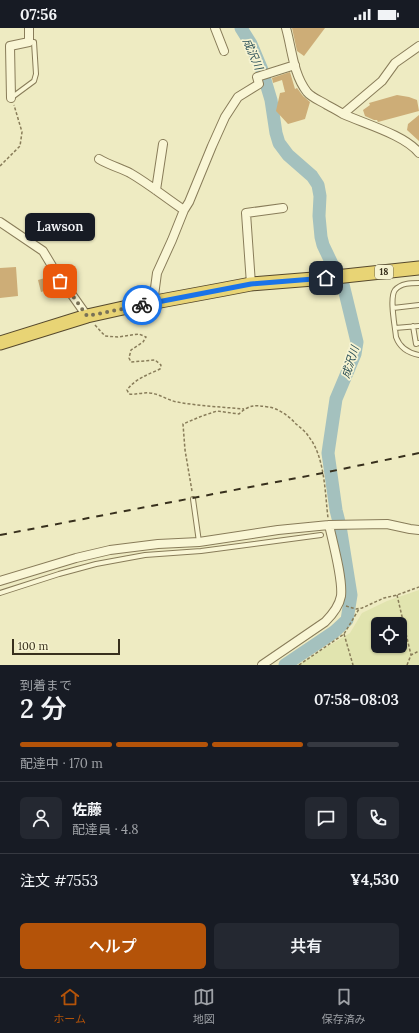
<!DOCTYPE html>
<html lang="ja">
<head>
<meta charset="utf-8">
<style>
  :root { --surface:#171b24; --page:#242831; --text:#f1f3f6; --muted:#9ea1a6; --line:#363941; --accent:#b45309 }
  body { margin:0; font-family:Lora,"Noto Sans JP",serif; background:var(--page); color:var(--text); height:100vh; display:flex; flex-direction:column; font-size:15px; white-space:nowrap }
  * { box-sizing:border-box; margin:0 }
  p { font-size:13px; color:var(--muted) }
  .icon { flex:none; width:22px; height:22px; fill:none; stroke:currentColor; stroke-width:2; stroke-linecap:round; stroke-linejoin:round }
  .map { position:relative; height:637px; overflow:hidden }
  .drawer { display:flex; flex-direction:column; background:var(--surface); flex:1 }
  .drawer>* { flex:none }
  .tools { position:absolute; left:371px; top:589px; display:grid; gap:8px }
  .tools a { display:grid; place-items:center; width:36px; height:36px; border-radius:6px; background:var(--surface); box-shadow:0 1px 3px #0004; font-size:20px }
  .scale { position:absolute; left:12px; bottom:10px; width:108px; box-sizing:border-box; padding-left:4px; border:2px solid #38301d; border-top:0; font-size:11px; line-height:14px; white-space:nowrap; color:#38301d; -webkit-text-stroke:3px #f6f3d1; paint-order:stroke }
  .pin { position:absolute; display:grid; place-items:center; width:34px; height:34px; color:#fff; margin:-17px; border-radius:8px; box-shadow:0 2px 6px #0006 }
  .courier { position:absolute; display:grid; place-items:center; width:40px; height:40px; margin:-20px; border:3px solid #1a73e8; border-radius:50%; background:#fff; color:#222; box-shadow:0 1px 5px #0007 }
  .bubble { position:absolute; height:28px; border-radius:6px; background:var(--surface); box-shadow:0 1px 3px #0004; font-size:13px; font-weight:600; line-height:28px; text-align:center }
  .overview em { font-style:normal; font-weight:600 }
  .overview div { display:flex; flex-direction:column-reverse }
  .overview { display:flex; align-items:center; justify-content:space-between; height:68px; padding:0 20px }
  h1 { font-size:26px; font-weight:600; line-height:30px }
  .bar { display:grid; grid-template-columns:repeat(4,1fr); gap:6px 4px; align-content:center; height:48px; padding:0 20px }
  .bar i { height:5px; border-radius:3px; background:var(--line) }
  .bar .selected { background:var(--accent) }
  .bar p { grid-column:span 4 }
  .line { display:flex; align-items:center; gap:10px; padding:0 20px; border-top:1px solid var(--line) }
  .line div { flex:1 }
  .round { display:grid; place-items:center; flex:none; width:42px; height:42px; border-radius:6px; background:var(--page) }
  .button { display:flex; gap:8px; margin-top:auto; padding:8px 20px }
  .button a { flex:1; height:46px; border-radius:6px; background:var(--accent); color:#fff; font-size:16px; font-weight:600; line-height:46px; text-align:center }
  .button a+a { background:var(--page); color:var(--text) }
  .status { display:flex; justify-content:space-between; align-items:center; height:28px; padding:0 20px; background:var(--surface); direction:ltr }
  .status svg { height:11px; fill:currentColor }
  .dock { display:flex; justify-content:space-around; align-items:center; height:56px; border-top:1px solid var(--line); background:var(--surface); font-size:11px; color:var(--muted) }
  .dock a { display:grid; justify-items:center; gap:2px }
  .dock .selected { color:var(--accent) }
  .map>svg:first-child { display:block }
</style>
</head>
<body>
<div class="status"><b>07:56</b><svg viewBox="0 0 49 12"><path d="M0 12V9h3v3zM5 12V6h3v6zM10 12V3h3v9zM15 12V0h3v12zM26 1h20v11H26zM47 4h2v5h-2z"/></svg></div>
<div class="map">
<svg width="419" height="637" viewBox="0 0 419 637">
  <rect width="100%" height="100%" fill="#eeebc2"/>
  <path fill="#e1e4af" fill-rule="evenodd" d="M419 562V637H297L350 605 362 585 387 573ZM378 596H400V618H378Z"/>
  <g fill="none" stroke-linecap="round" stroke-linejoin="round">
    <path stroke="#a4c1be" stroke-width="13" d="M241 0 251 16 262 42 271 72 276 105 279 115 288 127 312 148 318 157 320 168 319 188 321 209 323 217 333 238 341 248 357 314 355 326 336 371 328 425 336 482 340 498 351 567 347 592 334 604 285 637"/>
  </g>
  <path fill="#cdad77" d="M292 0H325L304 28 297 23Z
    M290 44 295 61 297 60 303 68 310 74 305 91 288 96 276 83 280 65 285 64 282 52 273 55 272 50Z
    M397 67 409 69 417 72 419 83 378 94 377 92H374L365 88 363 82 370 77 369 75Z
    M419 87V113L407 102 408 96Z
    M16 239 18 268 0 270V240Z
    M52 248 55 260 41 264 38 252Z"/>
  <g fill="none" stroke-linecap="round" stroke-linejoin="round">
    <defs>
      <path id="service" d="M11 70 34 53 36 46 34 14H29
        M419 255C411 255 401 255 395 262 389 270 395 298 396 309 400 320 408 325 419 327
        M393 280 419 277
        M413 298 416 316 419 315
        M395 300 419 298
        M193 471 199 514
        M0 565 59 546 96 536 145 527 201 523 321 507"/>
      <path id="minor" d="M215 0 224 23
        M286 0C292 21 293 46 307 64 312 70 321 73 327 77 333 80 338 83 343 86 365 96 405 107 419 125
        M11 70 10 18 29 14V0
        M343 86 382 53 395 35 419 18
        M99 131C109 137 120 140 130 145 149 156 166 170 184 182
        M156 162 163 116
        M0 194 43 223 61 253 70 264 87 288
        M251 256 246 185 283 180
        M153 275 157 245 172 212 184 182 189 174 212 118 225 89 238 69 259 56 257 49 295 37
        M0 553 76 530 110 522 158 516 199 514 278 502 329 497 387 496 410 501 419 502
        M262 637 325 594C332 587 339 579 341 568 343 551 333 515 329 497"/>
      <path id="trunk" d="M0 315 87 288 123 280 225 261 251 256 326 250 419 240"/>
    </defs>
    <use href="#service" stroke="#887c59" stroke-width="6"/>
    <use href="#minor" stroke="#887c59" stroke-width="10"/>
    <use href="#trunk" stroke="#56492d" stroke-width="15"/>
    <path stroke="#887c59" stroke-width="1.5" stroke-dasharray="3 2" stroke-linecap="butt" d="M0 138 20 118 22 104 14 77
      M95 297 105 308 118 309 139 306 146 309 143 314 131 322 129 330 131 334 155 332 161 337 160 341C147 347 135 351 127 362L129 366C136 367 143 364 150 365 160 366 167 372 177 374 199 378 222 379 244 381
      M192 463 185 422 183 396 202 388 217 383 239 386C250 376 255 377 268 379 278 380 289 388 296 396 301 400 306 404 309 409 325 429 325 466 328 490
      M397 567 411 627
      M346 578 356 581 362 580 384 570 397 567 419 559
      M344 606 353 637
      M299 637 344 606 359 581
      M407 637 411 627 419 623"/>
    <use href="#service" stroke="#f9f6d5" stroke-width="4"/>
    <use href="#minor" stroke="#f9f6d5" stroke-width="8"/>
    <use href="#trunk" stroke="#e8d475" stroke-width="13"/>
    <path stroke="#38301d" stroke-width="2" stroke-dasharray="7 7" stroke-linecap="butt" d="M0 507 323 445 419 425"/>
  </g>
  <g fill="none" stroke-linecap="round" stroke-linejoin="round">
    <path stroke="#787157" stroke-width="4" stroke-dasharray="0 7.2" d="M60 253 70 264 87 288 142 277"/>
    <path stroke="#1a73e8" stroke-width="5" d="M142 277 251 256 326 250"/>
  </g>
  <g text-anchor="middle" stroke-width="3.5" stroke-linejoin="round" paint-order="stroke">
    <rect fill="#f6f3d1" stroke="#716a53" stroke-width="1" x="375" y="237" width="18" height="14" rx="3"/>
    <g font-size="9" font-weight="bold" fill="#38301d">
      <text x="384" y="247">18</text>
    </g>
    <g font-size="11" font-style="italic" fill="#2c5158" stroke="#f6f3d1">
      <text transform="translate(253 26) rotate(66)" y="4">成沢川</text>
      <text transform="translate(350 334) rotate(-72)" y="4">成沢川</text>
    </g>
  </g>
</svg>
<div class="tools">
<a><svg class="icon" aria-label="locate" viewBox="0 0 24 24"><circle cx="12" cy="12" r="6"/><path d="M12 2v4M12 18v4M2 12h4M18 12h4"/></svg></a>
</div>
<div class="scale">100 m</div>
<div class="pin" style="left:60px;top:253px;background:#ea580c"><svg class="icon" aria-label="bag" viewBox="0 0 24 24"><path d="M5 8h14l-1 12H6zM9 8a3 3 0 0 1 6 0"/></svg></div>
<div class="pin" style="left:326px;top:250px;background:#1f2937"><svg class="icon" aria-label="home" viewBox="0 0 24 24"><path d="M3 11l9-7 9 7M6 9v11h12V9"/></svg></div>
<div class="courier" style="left:142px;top:277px"><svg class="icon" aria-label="bike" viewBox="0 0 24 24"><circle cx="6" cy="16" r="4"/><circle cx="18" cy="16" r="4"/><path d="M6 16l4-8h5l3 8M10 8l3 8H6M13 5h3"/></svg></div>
<div class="bubble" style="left:25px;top:185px;width:70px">Lawson</div>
</div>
<section class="drawer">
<div class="overview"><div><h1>2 分</h1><p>到着まで</p></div><em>07:58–08:03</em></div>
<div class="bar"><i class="selected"></i><i class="selected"></i><i class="selected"></i><i></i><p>配達中 · 170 m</p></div>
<div class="line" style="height:72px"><a class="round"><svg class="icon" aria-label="person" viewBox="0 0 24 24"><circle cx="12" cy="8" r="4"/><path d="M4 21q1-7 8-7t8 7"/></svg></a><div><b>佐藤</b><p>配達員 · 4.8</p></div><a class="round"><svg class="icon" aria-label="chat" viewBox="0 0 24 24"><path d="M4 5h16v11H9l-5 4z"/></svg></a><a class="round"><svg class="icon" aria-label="phone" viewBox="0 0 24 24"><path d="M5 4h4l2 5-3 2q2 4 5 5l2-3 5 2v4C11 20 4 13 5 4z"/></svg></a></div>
<div class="line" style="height:52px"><div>注文 #7553</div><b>¥4,530</b></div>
<div class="button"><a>ヘルプ</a><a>共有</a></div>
</section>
<nav class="dock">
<a class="selected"><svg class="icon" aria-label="home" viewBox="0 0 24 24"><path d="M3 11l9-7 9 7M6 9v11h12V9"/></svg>ホーム</a>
<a><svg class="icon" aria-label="map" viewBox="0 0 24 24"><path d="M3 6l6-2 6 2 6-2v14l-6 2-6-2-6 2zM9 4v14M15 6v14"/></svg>地図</a>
<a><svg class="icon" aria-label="saved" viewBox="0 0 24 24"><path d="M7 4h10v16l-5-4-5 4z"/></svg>保存済み</a>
</nav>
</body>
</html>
